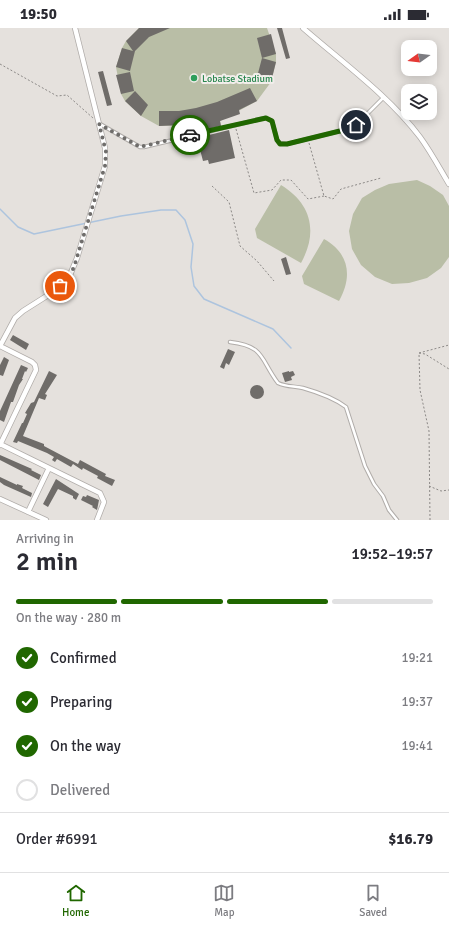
<!DOCTYPE html>
<html lang="en">
<head>
<meta charset="utf-8">
<style>
  :root { --surface:#fff; --page:#f2f2f3; --text:#2b2b33; --muted:#7c7c81; --line:#e1e1e2; --accent:#206700 }
  body { margin:0; font-family:Signika,sans-serif; background:var(--page); color:var(--text); height:100vh; display:flex; flex-direction:column; font-size:15px; white-space:nowrap }
  * { box-sizing:border-box; margin:0 }
  p { font-size:13px; color:var(--muted) }
  .icon { flex:none; width:22px; height:22px; fill:none; stroke:currentColor; stroke-width:2; stroke-linecap:round; stroke-linejoin:round }
  .map { position:relative; height:492px; overflow:hidden }
  .details { display:flex; flex-direction:column; background:var(--surface); flex:1 }
  .details>* { flex:none }
  .needle { width:26px; rotate:256deg }
  .fabs { position:absolute; left:401px; top:12px; display:grid; gap:8px }
  .fabs a { display:grid; place-items:center; width:36px; height:36px; border-radius:8px; background:var(--surface); box-shadow:0 2px 10px #0003; font-size:20px }
  .pin { position:absolute; display:grid; place-items:center; width:34px; height:34px; color:#fff; margin:-17px; border:2px solid #fff; border-radius:50%; box-shadow:0 1px 4px #0007 }
  .courier { position:absolute; display:grid; place-items:center; width:40px; height:40px; margin:-20px; border:3px solid #206700; border-radius:50%; background:#fff; color:#222; box-shadow:0 1px 5px #0007 }
  .summary em { font-style:normal; font-weight:600 }
  .summary div { display:flex; flex-direction:column-reverse }
  .summary { display:flex; align-items:center; justify-content:space-between; height:68px; padding:0 16px }
  h1 { font-size:26px; font-weight:600; line-height:30px }
  .bar { display:grid; grid-template-columns:repeat(4,1fr); gap:6px 4px; align-content:center; height:48px; padding:0 16px }
  .bar i { height:5px; border-radius:3px; background:var(--line) }
  .bar .on { background:var(--accent) }
  .bar p { grid-column:span 4 }
  .line { display:flex; align-items:center; gap:10px; padding:0 16px; border-top:1px solid var(--line) }
  .line div { flex:1 }
  ol { padding:0 16px; list-style:none }
  li { display:flex; align-items:center; gap:12px; height:44px }
  li p { margin-inline-start:auto }
  li .icon { padding:4px; border-radius:50%; background:var(--accent); color:#fff; stroke-width:4 }
  li:last-child { color:var(--muted) }
  li i { width:22px; height:22px; border:2px solid var(--line); border-radius:50% }
  .status { display:flex; justify-content:space-between; align-items:center; height:28px; padding:0 20px; background:var(--surface); direction:ltr }
  .status svg { height:11px; fill:currentColor }
  .tab-bar { display:flex; justify-content:space-around; align-items:center; height:56px; border-top:1px solid var(--line); background:var(--surface); font-size:11px; color:var(--muted) }
  .tab-bar a { display:grid; justify-items:center; gap:2px }
  .tab-bar .on { color:var(--accent) }
  .map>svg:first-child { display:block }
</style>
</head>
<body>
<div class="status"><b>19:50</b><svg viewBox="0 0 49 12"><path d="M0 12V9h3v3zM5 12V6h3v6zM10 12V3h3v9zM15 12V0h3v12zM26 1h20v11H26zM47 4h2v5h-2z"/></svg></div>
<div class="map">
<svg width="449" height="492" viewBox="0 0 449 492">
  <rect width="100%" height="100%" fill="#e5e1dd"/>
  <path fill="#b9bea6" d="M139 0H267L276 26V34L271 54 257 73 220 93 221 98 204 102 203 97 183 100 182 97 159 98 141 88 125 73 121 66 116 39 122 20 126 13Z
    M417 152 430 158 443 167 449 178V229L441 240 427 250 409 255 392 256 375 249 361 237 352 221 349 203 353 186 362 170 375 162 389 156Z
    M281 157C312 176 318 204 301 235L257 210 255 201Z
    M324 211C349 225 353 248 339 273L304 256 302 248Z"/>
  <g fill="none" stroke-linecap="round" stroke-linejoin="round">
    <path stroke="#adc4de" stroke-width="1.5" d="M0 181 18 199 34 206 121 188 161 182H176L185 192 193 216 191 239 194 258 204 271 273 301 291 320"/>
  </g>
  <path fill="#6f6c69" d="M139 0H170L149 9 135 23 130 43 116 39 122 20 133 23 126 13Z
    M277 0H282L290 30 286 31Z
    M271 6 276 26 262 30 257 10Z
    M262 30 276 34 271 54 257 49Z
    M103 43 112 77 107 78 98 44Z
    M130 44 134 63 121 66 116 47Z
    M250 60 257 73 239 82 240 86 220 93 221 98 204 102 203 97 183 100 182 97 159 98V83H179L196 80 217 74Z
    M135 63 148 77 141 88 125 73Z
    M229 102 235 130 209 136 208 132 203 133 197 110Z
    M286 229 291 246 286 247 281 231Z
    M13 307 29 316 26 322 10 312Z
    M228 321 235 324 229 337 226 335 224 341 220 339Z
    M4 329 9 332 3 348 0 347V337Z
    M21 337 28 340 26 344 25 343 22 351H23L19 357 13 374H11L4 394 0 392V383Z
    M49 343 57 347 45 366 47 367 45 372 39 370 23 408 44 416V418L78 436 80 432 106 446 105 448 115 452 112 458 97 450 98 448 83 440 82 442 73 436 71 439 57 431 55 434 52 432 54 429 47 425 18 413 17 415 13 414 22 395H23L27 386 25 385 31 375 34 374Z
    M289 343V344L293 343 295 347 291 349 292 352 285 354 282 345Z
    M250 364a7 7 0 1 1 14 0a7 7 0 1 1-14 0Z
    M0 427 32 441 31 442 41 447 39 452 0 432Z
    M0 449 17 457V456L23 458 22 460 32 465 31 469 4 457 0 454Z
    M56 451 79 466 76 472 73 470V468L58 461 48 479 43 476Z
    M87 467 99 472 97 482 92 479 93 478 81 472 83 468 86 469Z"/>
  <g fill="none" stroke-linecap="round" stroke-linejoin="round">
    <defs>
      <path id="service" d="M100 96 140 119H144L265 90 272 93 277 112 280 115 287 116 348 101 361 92 383 70
        M230 314C265 318 260 331 278 355 286 359 294 358 303 360 317 364 334 370 346 379L365 438 374 456 383 468 389 482 397 492"/>
      <path id="minor" d="M303 0C342 34 389 68 420 109 431 124 440 141 449 156
        M0 318 15 290 23 283 53 264 70 247 77 230 105 138V120L75 0
        M0 318 32 334 35 337 36 342 0 417
        M0 416 100 465 104 474 97 492
        M0 471 46 492
        M28 484 49 440"/>
    </defs>
    <use href="#service" stroke="#b0aca9" stroke-width="4.5"/>
    <use href="#minor" stroke="#b0aca9" stroke-width="6"/>
    <path stroke="#8c8987" stroke-width="1" stroke-dasharray="2 2" stroke-linecap="butt" d="M0 36 57 68 67 67 93 90
      M236 101 254 165 272 162 281 152H291L308 171 324 168
      M309 115 324 168 333 171 341 161 381 150
      M212 158 229 174 240 218 257 233 274 253
      M419 325 425 326 449 341
      M429 458 441 463 449 462
      M430 492 429 403 420 362 419 325 449 317"/>
    <use href="#service" stroke="#fff" stroke-width="2.5"/>
    <use href="#minor" stroke="#fff" stroke-width="4.5"/>
  </g>
  <g fill="none" stroke-linecap="round" stroke-linejoin="round">
    <path stroke="#6f6d6b" stroke-width="4" stroke-dasharray="0 7.2" d="M60 258 70 247 74 239 105 138 106 124 99 96 140 119 190 107"/>
    <path stroke="#206700" stroke-width="5" d="M190 107 266 90 272 93 277 112 280 116H287L348 101 356 97"/>
  </g>
  <circle fill="#2e9e5b" stroke="#f2eeeb" stroke-width="1.5" cx="194" cy="50" r="4"/>
  <g text-anchor="middle" stroke-width="4" stroke-linejoin="round" paint-order="stroke">
    <g font-size="10" fill="#27864d" stroke="#f2eeeb" text-anchor="start">
      <text x="202" y="54">Lobatse Stadium</text>
    </g>
  </g>
</svg>
<div class="fabs">
<a><svg class="needle" viewBox="-14 -14 28 28"><path d="M0-13l5 13h-10z" fill="#e53935"/><path d="M0 13l5-13h-10z" fill="#7c7c81"/></svg></a>
<a><svg class="icon" aria-label="layers" viewBox="0 0 24 24"><path d="M12 4l9 5-9 5-9-5zM3 14l9 5 9-5"/></svg></a>
</div>
<div class="pin" style="left:60px;top:258px;background:#ea580c"><svg class="icon" aria-label="bag" viewBox="0 0 24 24"><path d="M5 8h14l-1 12H6zM9 8a3 3 0 0 1 6 0"/></svg></div>
<div class="pin" style="left:356px;top:97px;background:#1f2937"><svg class="icon" aria-label="home" viewBox="0 0 24 24"><path d="M3 11l9-7 9 7M6 9v11h12V9"/></svg></div>
<div class="courier" style="left:190px;top:107px"><svg class="icon" aria-label="car" viewBox="0 0 24 24"><path d="M5 17H2v-5l4-1 3-4h7l3 4 3 1v5h-3M9 17h6M6 11h13"/><circle cx="7" cy="17" r="2"/><circle cx="17" cy="17" r="2"/></svg></div>
</div>
<section class="details">
<div class="summary"><div><h1>2 min</h1><p>Arriving in</p></div><em>19:52–19:57</em></div>
<div class="bar"><i class="on"></i><i class="on"></i><i class="on"></i><i></i><p>On the way · 280 m</p></div>
<ol>
<li><svg class="icon" aria-label="check" viewBox="0 0 24 24"><path d="M5 12l5 5 9-10"/></svg>Confirmed<p>19:21</p></li>
<li><svg class="icon" aria-label="check" viewBox="0 0 24 24"><path d="M5 12l5 5 9-10"/></svg>Preparing<p>19:37</p></li>
<li><svg class="icon" aria-label="check" viewBox="0 0 24 24"><path d="M5 12l5 5 9-10"/></svg>On the way<p>19:41</p></li>
<li><i></i>Delivered</li>
</ol>
<div class="line" style="height:52px"><div>Order #6991</div><b>$16.79</b></div>
</section>
<nav class="tab-bar">
<a class="on"><svg class="icon" aria-label="home" viewBox="0 0 24 24"><path d="M3 11l9-7 9 7M6 9v11h12V9"/></svg>Home</a>
<a><svg class="icon" aria-label="map" viewBox="0 0 24 24"><path d="M3 6l6-2 6 2 6-2v14l-6 2-6-2-6 2zM9 4v14M15 6v14"/></svg>Map</a>
<a><svg class="icon" aria-label="saved" viewBox="0 0 24 24"><path d="M7 4h10v16l-5-4-5 4z"/></svg>Saved</a>
</nav>
</body>
</html>
